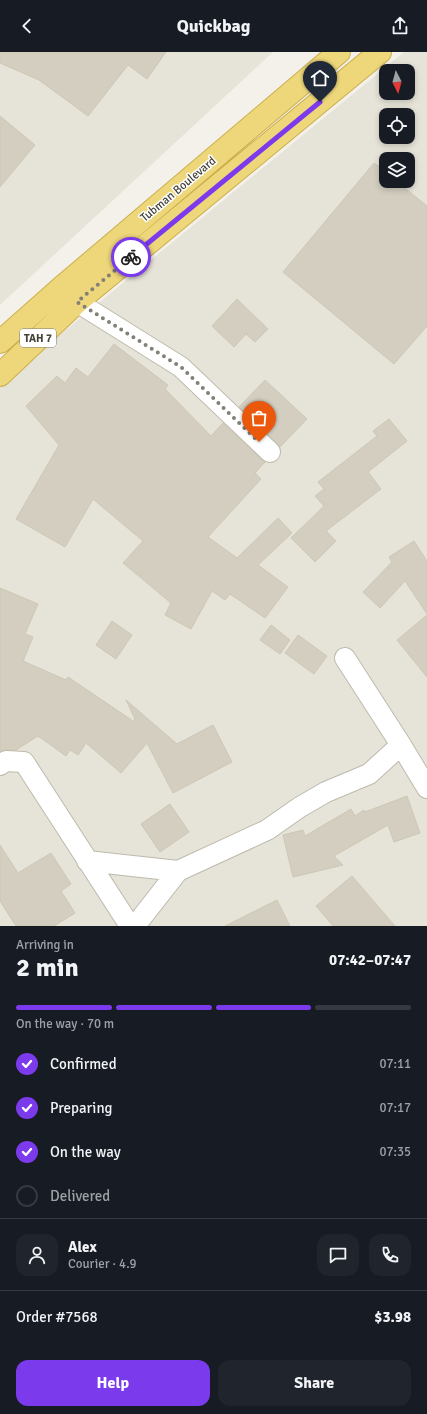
<!DOCTYPE html>
<html lang="en">
<head>
<meta charset="utf-8">
<style>
  :root { --surface:#171b24; --page:#20242c; --text:#f1f3f6; --muted:#9ea1a6; --line:#363941; --accent:#7c3aed }
  body { margin:0; font-family:Signika,sans-serif; background:var(--page); color:var(--text); height:100vh; display:flex; flex-direction:column; font-size:15px; white-space:nowrap }
  * { box-sizing:border-box; margin:0 }
  p { font-size:13px; color:var(--muted) }
  .icon { flex:none; width:22px; height:22px; fill:none; stroke:currentColor; stroke-width:2; stroke-linecap:round; stroke-linejoin:round }
  .map { position:relative; height:874px; overflow:hidden }
  .sheet { display:flex; flex-direction:column; background:var(--surface); flex:1 }
  .sheet>* { flex:none }
  .needle { width:26px; rotate:174deg }
  .fabs { position:absolute; left:379px; top:12px; display:grid; gap:8px }
  .fabs a { display:grid; place-items:center; width:36px; height:36px; border-radius:8px; background:var(--surface); box-shadow:0 2px 6px #0003; font-size:20px }
  .pin { position:absolute; display:grid; place-items:center; width:34px; height:34px; color:#fff; margin:-41px -17px; border-radius:50% 50% 50% 0; rotate:-45deg; box-shadow:0 0 4px #0007 }
  .pin .icon { rotate:45deg }
  .courier { position:absolute; display:grid; place-items:center; width:40px; height:40px; margin:-20px; border:3px solid #7c3aed; border-radius:50%; background:#fff; color:#222; box-shadow:0 1px 5px #0007 }
  .summary em { font-style:normal; font-weight:700 }
  .summary div { display:flex; flex-direction:column-reverse }
  .summary { display:flex; align-items:center; justify-content:space-between; height:68px; padding:0 16px }
  h1 { font-size:26px; font-weight:700; line-height:30px }
  .bar { display:grid; grid-template-columns:repeat(4,1fr); gap:6px 4px; align-content:center; height:48px; padding:0 16px }
  .bar i { height:5px; border-radius:3px; background:var(--line) }
  .bar .on { background:var(--accent) }
  .bar p { grid-column:span 4 }
  .line { display:flex; align-items:center; gap:10px; padding:0 16px; border-top:1px solid var(--line) }
  .line div { flex:1 }
  .round { display:grid; place-items:center; flex:none; width:42px; height:42px; border-radius:12px; background:var(--page) }
  ol { padding:0 16px; list-style:none }
  li { display:flex; align-items:center; gap:12px; height:44px }
  li p { margin-inline-start:auto }
  li .icon { padding:4px; border-radius:50%; background:var(--accent); color:#fff; stroke-width:4 }
  li:last-child { color:var(--muted) }
  li i { width:22px; height:22px; border:2px solid var(--line); border-radius:50% }
  .cta { display:flex; gap:8px; margin-top:auto; padding:8px 16px }
  .cta a { flex:1; height:46px; border-radius:12px; background:var(--accent); color:#fff; font-size:16px; font-weight:700; line-height:46px; text-align:center }
  .cta a+a { background:var(--page); color:var(--text) }
  header { display:flex; justify-content:space-between; align-items:center; height:52px; padding:0 16px; background:var(--surface); font-size:18px; font-weight:700 }
  .map>svg:first-child { display:block }
</style>
</head>
<body>
<header><svg class="icon" aria-label="back" viewBox="0 0 24 24"><path d="M15 5l-7 7 7 7"/></svg>Quickbag<svg class="icon" aria-label="share" viewBox="0 0 24 24"><path d="M12 15V3M7 8l5-5 5 5M5 13v7h14v-7"/></svg></header>
<div class="map">
<svg width="427" height="874" viewBox="0 0 427 874">
  <rect width="100%" height="100%" fill="#f3f1ea"/>
  <path fill="#e6e4d8" fill-rule="evenodd" d="M0 0H273L0 253Z
    M404 0H427V874H0V332ZM386 19H408V41H386ZM386 63H408V85H386ZM386 107H408V129H386Z"/>
  <path fill="#d3cec0" stroke="#cdc7b4" d="M0 0H166L147 27 128 13 88 64 39 28 0 11Z
    M0 64 35 93 0 135Z
    M374 111 386 120V129H396L427 154V274L394 312 283 220Z
    M237 247 268 277 255 290 246 282 234 295 212 274Z
    M114 292 168 333 165 337 211 384 223 371 265 410 255 421 261 427 208 485 237 506 278 466 292 481 258 513 288 535 265 566 230 542 225 548 212 539 191 577 165 563 171 551 123 511 143 489 93 447 65 495 16 467 59 393 26 354 57 324 65 331 76 316 88 325Z
    M265 328 307 367 280 395 239 355Z
    M389 367 407 389 368 420 381 437 326 479 336 489 315 510 291 486 324 454 315 444 324 437 318 430 377 384 373 379Z
    M414 489 427 509V562L405 529 380 556 363 540 392 510 389 505Z
    M0 536 38 552 25 582 33 585 23 609 66 628 68 625 133 669 135 667 126 648 177 692 213 673 232 710 173 741 147 691 121 721 86 691 78 703 70 698 66 704 38 684 16 698H7L0 699Z
    M427 563V625L397 588Z
    M112 569 132 583 116 607 96 593Z
    M271 573 290 588 280 602 260 588Z
    M298 583 327 604 314 622 285 601Z
    M407 744 420 781 394 790 388 773 334 804 343 813 293 825 283 783 303 778 305 784 351 757 355 764 364 758 365 760Z
    M170 752 189 780 160 800 141 772Z
    M0 793 18 821 51 801 71 832 61 839 75 861 54 874H16L0 849Z
    M352 824 395 874H333L316 854Z
    M277 848 290 874H225Z"/>
  <g fill="none" stroke-linecap="round" stroke-linejoin="round">
    <defs>
      <path id="street" d="M77 250 181 315 270 400
        M345 606 401 693 427 736
        M0 713 6 709 24 710 130 874
        M87 809 178 819 267 778 300 755 326 740 369 722 401 693
        M135 874 178 819"/>
      <path id="highway" d="M0 290 62 235 339 0
        M0 323 77 250 380 0"/>
    </defs>
    <use href="#street" stroke="#bdbaad" stroke-width="22"/>
    <use href="#highway" stroke="#ccae4b" stroke-width="24"/>
    <use href="#street" stroke="#fff" stroke-width="20"/>
    <use href="#highway" stroke="#eed77a" stroke-width="22"/>
  </g>
  <g fill="none" stroke-linecap="round" stroke-linejoin="round">
    <path stroke="#838077" stroke-width="4" stroke-dasharray="0 7.2" d="M131 205 77 250 181 315 259 390"/>
    <path stroke="#7c3aed" stroke-width="5" d="M131 205 320 50"/>
  </g>
  <g text-anchor="middle" stroke-width="3" stroke-linejoin="round" paint-order="stroke">
    <rect fill="#fff" stroke="#7e7b74" stroke-width="1" x="20" y="277" width="36" height="18" rx="3"/>
    <g font-size="11" font-weight="bold" fill="#464339">
      <text x="38" y="290">TAH 7</text>
    </g>
    <g font-size="12" fill="#464339" stroke="#fff">
      <text transform="translate(178 137) rotate(-40)" y="4">Tubman Boulevard</text>
    </g>
  </g>
</svg>
<div class="fabs">
<a><svg class="needle" viewBox="-14 -14 28 28"><path d="M0-13l5 13h-10z" fill="#e53935"/><path d="M0 13l5-13h-10z" fill="#9ea1a6"/></svg></a>
<a><svg class="icon" aria-label="locate" viewBox="0 0 24 24"><circle cx="12" cy="12" r="6"/><path d="M12 2v4M12 18v4M2 12h4M18 12h4"/></svg></a>
<a><svg class="icon" aria-label="layers" viewBox="0 0 24 24"><path d="M12 4l9 5-9 5-9-5zM3 14l9 5 9-5"/></svg></a>
</div>
<div class="pin" style="left:259px;top:390px;background:#ea580c"><svg class="icon" aria-label="bag" viewBox="0 0 24 24"><path d="M5 8h14l-1 12H6zM9 8a3 3 0 0 1 6 0"/></svg></div>
<div class="pin" style="left:320px;top:50px;background:#1f2937"><svg class="icon" aria-label="home" viewBox="0 0 24 24"><path d="M3 11l9-7 9 7M6 9v11h12V9"/></svg></div>
<div class="courier" style="left:131px;top:205px"><svg class="icon" aria-label="bike" viewBox="0 0 24 24"><circle cx="6" cy="16" r="4"/><circle cx="18" cy="16" r="4"/><path d="M6 16l4-8h5l3 8M10 8l3 8H6M13 5h3"/></svg></div>
</div>
<section class="sheet">
<div class="summary"><div><h1>2 min</h1><p>Arriving in</p></div><em>07:42–07:47</em></div>
<div class="bar"><i class="on"></i><i class="on"></i><i class="on"></i><i></i><p>On the way · 70 m</p></div>
<ol>
<li><svg class="icon" aria-label="check" viewBox="0 0 24 24"><path d="M5 12l5 5 9-10"/></svg>Confirmed<p>07:11</p></li>
<li><svg class="icon" aria-label="check" viewBox="0 0 24 24"><path d="M5 12l5 5 9-10"/></svg>Preparing<p>07:17</p></li>
<li><svg class="icon" aria-label="check" viewBox="0 0 24 24"><path d="M5 12l5 5 9-10"/></svg>On the way<p>07:35</p></li>
<li><i></i>Delivered</li>
</ol>
<div class="line" style="height:72px"><a class="round"><svg class="icon" aria-label="person" viewBox="0 0 24 24"><circle cx="12" cy="8" r="4"/><path d="M4 21q1-7 8-7t8 7"/></svg></a><div><b>Alex</b><p>Courier · 4.9</p></div><a class="round"><svg class="icon" aria-label="chat" viewBox="0 0 24 24"><path d="M4 5h16v11H9l-5 4z"/></svg></a><a class="round"><svg class="icon" aria-label="phone" viewBox="0 0 24 24"><path d="M5 4h4l2 5-3 2q2 4 5 5l2-3 5 2v4C11 20 4 13 5 4z"/></svg></a></div>
<div class="line" style="height:52px"><div>Order #7568</div><b>$3.98</b></div>
<div class="cta"><a>Help</a><a>Share</a></div>
</section>
</body>
</html>
